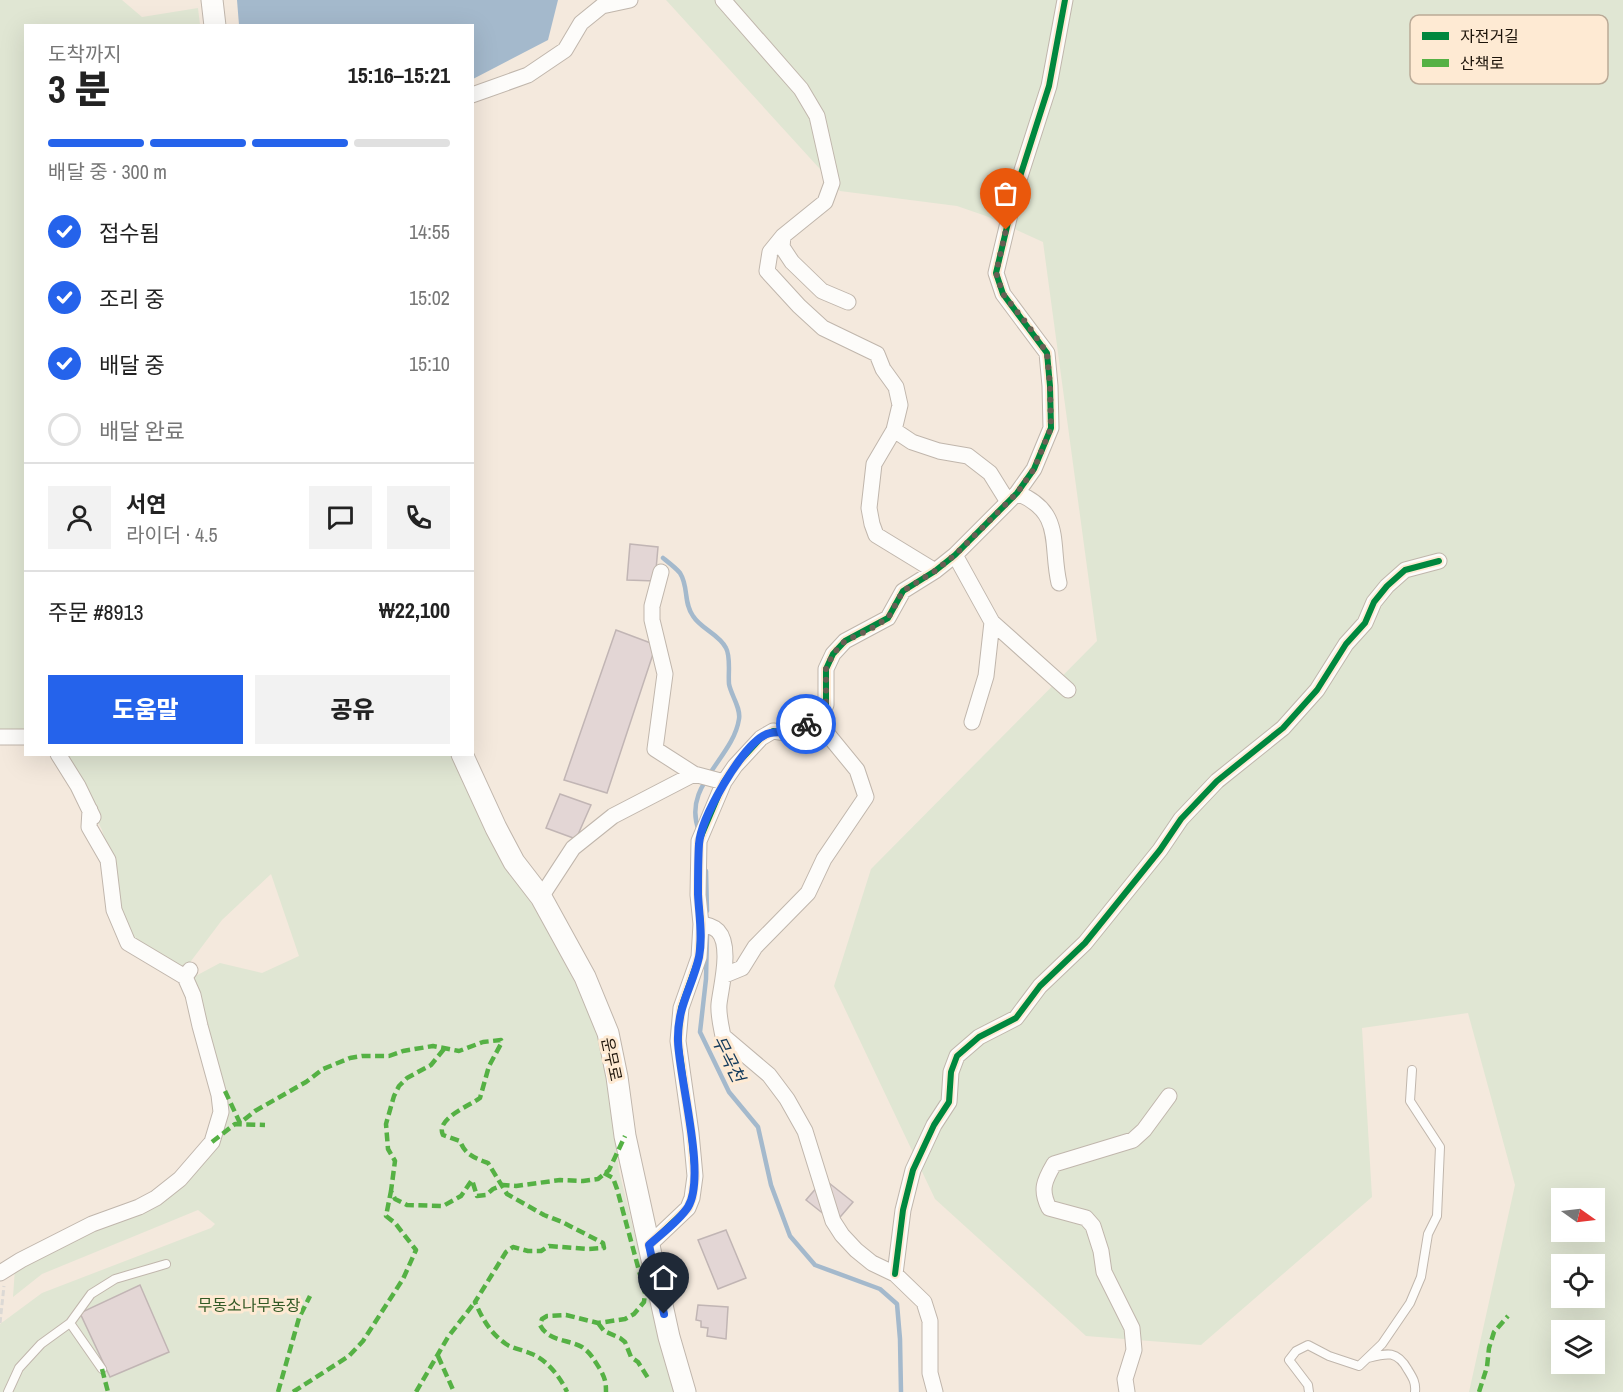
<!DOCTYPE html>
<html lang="ko">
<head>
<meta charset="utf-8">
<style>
  :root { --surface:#fff; --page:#f2f2f2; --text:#222; --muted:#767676; --line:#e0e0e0; --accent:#2563eb }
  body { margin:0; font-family:"Archivo Narrow","Noto Sans KR",sans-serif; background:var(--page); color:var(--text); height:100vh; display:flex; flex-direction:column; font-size:22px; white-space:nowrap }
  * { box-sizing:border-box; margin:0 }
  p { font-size:20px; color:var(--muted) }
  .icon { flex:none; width:33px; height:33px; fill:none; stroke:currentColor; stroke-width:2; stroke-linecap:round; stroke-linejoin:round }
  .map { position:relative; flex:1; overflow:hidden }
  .drawer { position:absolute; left:24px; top:24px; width:450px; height:732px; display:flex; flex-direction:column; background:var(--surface); border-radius:0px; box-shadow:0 6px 24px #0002 }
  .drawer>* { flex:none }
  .needle { width:39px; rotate:104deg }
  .buttons { position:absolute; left:1551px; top:1188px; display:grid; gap:12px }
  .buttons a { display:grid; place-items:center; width:54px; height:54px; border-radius:0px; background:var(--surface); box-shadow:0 6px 24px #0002; font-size:30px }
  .pin { position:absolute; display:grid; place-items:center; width:51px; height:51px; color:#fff; margin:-62px -26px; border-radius:50% 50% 50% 0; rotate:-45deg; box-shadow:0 0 6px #0007 }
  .pin .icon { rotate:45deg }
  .courier { position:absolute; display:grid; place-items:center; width:60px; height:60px; margin:-30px; border:4px solid #2563eb; border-radius:50%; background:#fff; color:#222; box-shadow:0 2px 8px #0007 }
  .head em { font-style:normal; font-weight:800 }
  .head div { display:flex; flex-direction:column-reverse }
  .head { display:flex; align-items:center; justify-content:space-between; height:102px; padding:0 24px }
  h1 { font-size:39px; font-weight:800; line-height:45px }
  .bar { display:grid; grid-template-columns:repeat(4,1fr); gap:9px 6px; align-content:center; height:72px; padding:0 24px }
  .bar i { height:8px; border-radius:4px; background:var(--line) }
  .bar .active { background:var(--accent) }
  .bar p { grid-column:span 4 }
  .line { display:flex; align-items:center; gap:15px; padding:0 24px; border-top:2px solid var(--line) }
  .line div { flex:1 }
  .round { display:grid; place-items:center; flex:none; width:63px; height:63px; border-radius:0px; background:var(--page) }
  ol { padding:0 24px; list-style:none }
  li { display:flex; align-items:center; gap:18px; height:66px }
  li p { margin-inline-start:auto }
  li .icon { padding:6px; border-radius:50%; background:var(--accent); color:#fff; stroke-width:4 }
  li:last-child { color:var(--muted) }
  li i { width:33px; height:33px; border:3px solid var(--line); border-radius:50% }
  .primary-button { display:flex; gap:12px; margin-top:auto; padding:12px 24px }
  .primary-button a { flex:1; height:69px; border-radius:0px; background:var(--accent); color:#fff; font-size:24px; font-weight:800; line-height:69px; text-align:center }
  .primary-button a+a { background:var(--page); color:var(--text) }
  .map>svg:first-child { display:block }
</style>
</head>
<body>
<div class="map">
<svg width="1623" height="1392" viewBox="0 0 1623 1392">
  <rect width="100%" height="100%" fill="#f4e9dd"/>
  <path fill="#e0e6d3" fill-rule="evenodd" d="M0 0H122L142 17 198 8 200 25 26 26V734H0Z
    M666 0H1623V1392H1469L1515 1185 1468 1013 1362 1028 1372 1197 1201 1345 1086 1336 935 1199 834 986 871 869 1097 641 1043 242 986 216 957 206 840 191ZM1562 1198H1594V1232H1562ZM1562 1264H1594V1298H1562ZM1562 1330H1594V1364H1562Z
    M63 755H451L500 856 543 921 602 1035 619 1171 674 1392H0V1324L42 1293 211 1228 215 1224 198 1210 42 1274 13 1297 15 1268 146 1207 220 1124 190 979 220 963 262 973 299 956 271 874 222 920 182 973 130 941 116 909 110 857 102 830Z"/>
  <path fill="#a4b9cc" d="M237 0H558L548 40 473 79 472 26 239 25Z"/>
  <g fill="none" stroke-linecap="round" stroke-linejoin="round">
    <path stroke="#a4b9cc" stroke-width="4.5" d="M663 558C668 562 676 568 680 573 689 587 683 602 693 616 701 629 719 634 726 648 731 657 728 673 729 684 731 695 741 708 739 719 733 759 681 786 699 831
      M706 871 707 911
      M707 934 706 979 700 1032 729 1092 758 1127 771 1185 790 1236 815 1265 880 1289 897 1304 900 1339 901 1392"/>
  </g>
  <path fill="#e3d6d5" stroke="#c1b5b4" stroke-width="1.5" d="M630 544 658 547 655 581 627 580Z
    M616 630 656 645 607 793 564 780Z
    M560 794 591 805 576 839 546 828Z
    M824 1179 853 1202 835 1223 806 1200Z
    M726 1230 746 1278 718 1289 698 1240Z
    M140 1285 169 1352 110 1377 80 1313Z
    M698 1305 728 1307 726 1339 707 1336 708 1328 701 1327V1321L696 1320Z"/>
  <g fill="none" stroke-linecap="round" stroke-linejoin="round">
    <defs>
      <path id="lane" d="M70 1323 102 1369
        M1368 1358C1387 1353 1397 1350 1408 1370 1413 1378 1416 1383 1415 1392
        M8 1392 19 1368 41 1344 70 1323 91 1294 115 1279 166 1264
        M1309 1392 1308 1385 1289 1360 1296 1351 1308 1345 1329 1356 1359 1366 1382 1344 1410 1303 1421 1277 1428 1234 1437 1216 1440 1147 1410 1101 1412 1070"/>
      <path id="street" d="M723 0 801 89 817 116 832 183 825 202 783 236 770 252 767 271 799 306 823 328 877 354 883 369 896 387 900 405 894 430 912 442 939 451 968 456 990 473 1008 502
        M472 95 528 75 565 50 581 23 602 6 630 0
        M783 236 782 247 792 262 822 291 848 302
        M894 430 874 464 869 508 872 524 876 535 935 571
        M1017 493C1064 512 1050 544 1059 583
        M955 555 992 622 986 676 972 722
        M661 572 652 606V620L665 674 655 749 694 774 724 782
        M992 622 1068 690
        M0 737H26
        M58 754 78 786 93 817
        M90 810 89 827 108 860 114 910 128 943 185 977 190 970
        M541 897 573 848 613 816 694 774
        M701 924C707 925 713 926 718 931 732 946 721 986 719 1004 718 1014 721 1026 723 1036L769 1075 787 1099 805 1131 833 1221 842 1235 856 1250 872 1263 895 1274 924 1302 930 1321V1373L935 1392
        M725 975 742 968 755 947 808 893 824 859 866 797 857 770 816 720
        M649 1245 688 1208 692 1198 695 1176 691 1133 678 1041 681 1008 699 957 701 924 698 895 699 841 724 782 735 766 761 738 773 731 786 733 816 720 826 705V669L833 654 845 641 888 618 903 591 935 571 955 555 1017 493 1034 469 1051 428 1050 386 1047 353 1003 294 996 273 1016 189 1049 86 1065 0
        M0 1273 21 1260 92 1224 139 1207 156 1198 180 1179 212 1142 221 1112 219 1095 200 1026 193 995 185 977
        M895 1274 903 1210 913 1170 934 1125 949 1102 951 1072 957 1056 979 1037 1016 1018 1040 986 1085 943 1160 850 1181 819 1217 781 1283 728 1317 690 1346 644 1365 623 1374 602 1387 586 1405 570 1439 561
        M1127 1392 1125 1379 1134 1350 1132 1328 1104 1272 1101 1251 1093 1226 1086 1218 1049 1208C1040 1190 1044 1181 1054 1164L1133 1140 1144 1130 1169 1096"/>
      <path id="secondary" d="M212 0 215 26
        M462 754 496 828 514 862 541 897 585 977 608 1033 617 1077 625 1136 669 1337 685 1392"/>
    </defs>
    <use href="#lane" stroke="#c0b6ac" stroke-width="10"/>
    <use href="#street" stroke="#c0b6ac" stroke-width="17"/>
    <use href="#secondary" stroke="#c0b6ac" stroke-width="23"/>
    <path stroke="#dcd9d5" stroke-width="3" stroke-dasharray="6 3" stroke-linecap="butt" d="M0 1323 4 1286"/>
    <use href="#lane" stroke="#fdfcfa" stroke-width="8"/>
    <use href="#street" stroke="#fdfcfa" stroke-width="15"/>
    <use href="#secondary" stroke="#fdfcfa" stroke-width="21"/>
    <path stroke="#55b144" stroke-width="4.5" stroke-dasharray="9 4.5" stroke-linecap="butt" d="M444 1049 431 1065 407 1078 399 1086 394 1096 386 1124 388 1149 395 1161 391 1191 395 1199 407 1205 443 1206 461 1196 472 1180 477 1196 486 1195 493 1189 503 1185 516 1186 560 1180 583 1181 598 1179 609 1170 625 1136
      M225 1091 240 1123 255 1111 306 1082 323 1069 350 1058 362 1056H389L403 1051 433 1046 459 1051 483 1042 501 1040 502 1042 489 1066 480 1098C469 1106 435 1119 443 1135L460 1141C465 1155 475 1158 488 1163L507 1194 544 1215 562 1222 603 1243 604 1248 588 1249 549 1246 541 1251H528L513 1247 506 1252 475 1302C482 1318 490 1333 506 1344 513 1349 524 1350 532 1354 547 1360 561 1378 567 1392
      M212 1142 235 1124 265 1125
      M604 1173 613 1178 617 1189 645 1293 644 1302 634 1314 625 1319 598 1323 566 1315 547 1316 542 1319 540 1325C549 1342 568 1339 582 1347 591 1353 594 1360 600 1369 605 1378 606 1382 606 1392
      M598 1323 604 1331 620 1338 625 1342 631 1357 638 1362 648 1378
      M438 1356 454 1392
      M102 1369 108 1392
      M278 1392 299 1318 310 1296
      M293 1392 349 1356 363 1341 403 1279 416 1250 395 1223 386 1216 391 1191
      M416 1392 448 1337 475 1302
      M1479 1392 1487 1367 1489 1348 1494 1332 1508 1316"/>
    <defs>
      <path id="cycleway" d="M649 1245 688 1208 692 1198 695 1176 691 1133 678 1041 681 1008 699 957 701 924 698 895 699 841 724 782 735 766 761 738 773 731 786 733 816 720 826 705V669L833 654 845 641 888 618 903 591 935 571 955 555 1017 493 1034 469 1051 428 1050 386 1047 353 1003 294 996 273 1016 189 1049 86 1065 0
        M895 1274 903 1210 913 1170 934 1125 949 1102 951 1072 957 1056 979 1037 1016 1018 1040 986 1085 943 1160 850 1181 819 1217 781 1283 728 1317 690 1346 644 1365 623 1374 602 1387 586 1405 570 1439 561"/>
    </defs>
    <use href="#cycleway" stroke="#feead3" stroke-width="10"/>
    <use href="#cycleway" stroke="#00873e" stroke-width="6"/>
  </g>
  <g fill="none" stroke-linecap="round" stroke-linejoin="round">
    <path stroke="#685f54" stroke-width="6" stroke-dasharray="0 10.8" d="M806 724 816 720 826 705V669L833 654 845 641 869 630 888 618 903 591 935 571 955 555 1017 493 1034 469 1051 428 1050 386 1047 353 1027 324 1003 294 996 273 1006 230"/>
    <path stroke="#2563eb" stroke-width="8" d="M664 1314 649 1245C661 1234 679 1221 688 1207 707 1176 679 1079 678 1041 677 1006 692 988 699 957 703 936 699 915 698 894 698 878 698 860 699 844 701 817 740 750 763 736 771 731 776 733 785 732 791 732 799 727 806 724"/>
  </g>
  <g text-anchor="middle" stroke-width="6" stroke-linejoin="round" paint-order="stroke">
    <g font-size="16" fill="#1d140a" stroke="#feead3">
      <text transform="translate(612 1059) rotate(78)" y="6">운무로</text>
    </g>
    <g font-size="16" fill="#325925" stroke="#feead3">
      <text x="249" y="1311">무동소나무농장</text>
    </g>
    <g font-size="18" font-style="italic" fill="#10385a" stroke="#feead3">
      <text transform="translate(728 1059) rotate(63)" y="6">무곡천</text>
    </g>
  </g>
  <rect x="1410" y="15" width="198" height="69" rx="9" fill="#feead3" stroke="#baaa97" stroke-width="1.5"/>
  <rect x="1422" y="32" width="27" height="8" fill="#00873e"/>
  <rect x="1422" y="59" width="27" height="8" fill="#55b144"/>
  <g font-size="16" fill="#1d140a">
    <text x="1460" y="42">자전거길</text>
    <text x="1460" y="69">산책로</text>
  </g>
</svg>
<div class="buttons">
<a><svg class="needle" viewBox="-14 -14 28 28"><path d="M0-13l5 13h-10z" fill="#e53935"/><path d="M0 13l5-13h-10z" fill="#767676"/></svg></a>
<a><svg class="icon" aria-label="locate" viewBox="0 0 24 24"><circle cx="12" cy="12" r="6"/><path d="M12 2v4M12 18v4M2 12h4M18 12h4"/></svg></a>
<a><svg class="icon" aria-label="layers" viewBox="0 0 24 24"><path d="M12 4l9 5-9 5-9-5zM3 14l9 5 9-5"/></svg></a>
</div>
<div class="pin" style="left:1006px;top:230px;background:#ea580c"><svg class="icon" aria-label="bag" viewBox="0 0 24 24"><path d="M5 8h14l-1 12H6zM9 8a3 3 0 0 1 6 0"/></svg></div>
<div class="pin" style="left:664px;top:1314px;background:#1f2937"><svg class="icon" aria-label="home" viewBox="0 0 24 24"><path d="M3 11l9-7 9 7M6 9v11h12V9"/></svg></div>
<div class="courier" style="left:806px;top:724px"><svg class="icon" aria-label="bike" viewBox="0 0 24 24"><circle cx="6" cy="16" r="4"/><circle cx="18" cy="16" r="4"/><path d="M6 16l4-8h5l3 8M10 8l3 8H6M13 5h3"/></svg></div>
<section class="drawer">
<div class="head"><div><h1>3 분</h1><p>도착까지</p></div><em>15:16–15:21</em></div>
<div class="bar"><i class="active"></i><i class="active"></i><i class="active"></i><i></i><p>배달 중 · 300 m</p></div>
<ol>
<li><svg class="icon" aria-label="check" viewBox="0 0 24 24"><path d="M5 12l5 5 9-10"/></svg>접수됨<p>14:55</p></li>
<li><svg class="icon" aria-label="check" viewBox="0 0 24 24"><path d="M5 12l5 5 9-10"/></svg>조리 중<p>15:02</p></li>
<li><svg class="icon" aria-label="check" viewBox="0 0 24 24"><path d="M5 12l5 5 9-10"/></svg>배달 중<p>15:10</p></li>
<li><i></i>배달 완료</li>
</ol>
<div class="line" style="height:108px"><a class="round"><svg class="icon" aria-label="person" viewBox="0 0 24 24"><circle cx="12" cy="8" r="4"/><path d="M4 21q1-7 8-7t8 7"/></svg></a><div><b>서연</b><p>라이더 · 4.5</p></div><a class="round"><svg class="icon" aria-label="chat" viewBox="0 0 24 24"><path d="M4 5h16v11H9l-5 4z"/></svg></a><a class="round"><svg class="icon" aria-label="phone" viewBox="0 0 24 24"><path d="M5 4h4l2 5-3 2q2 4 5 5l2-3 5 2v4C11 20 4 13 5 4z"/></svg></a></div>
<div class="line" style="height:78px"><div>주문 #8913</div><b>₩22,100</b></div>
<div class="primary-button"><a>도움말</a><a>공유</a></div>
</section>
</div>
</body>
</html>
